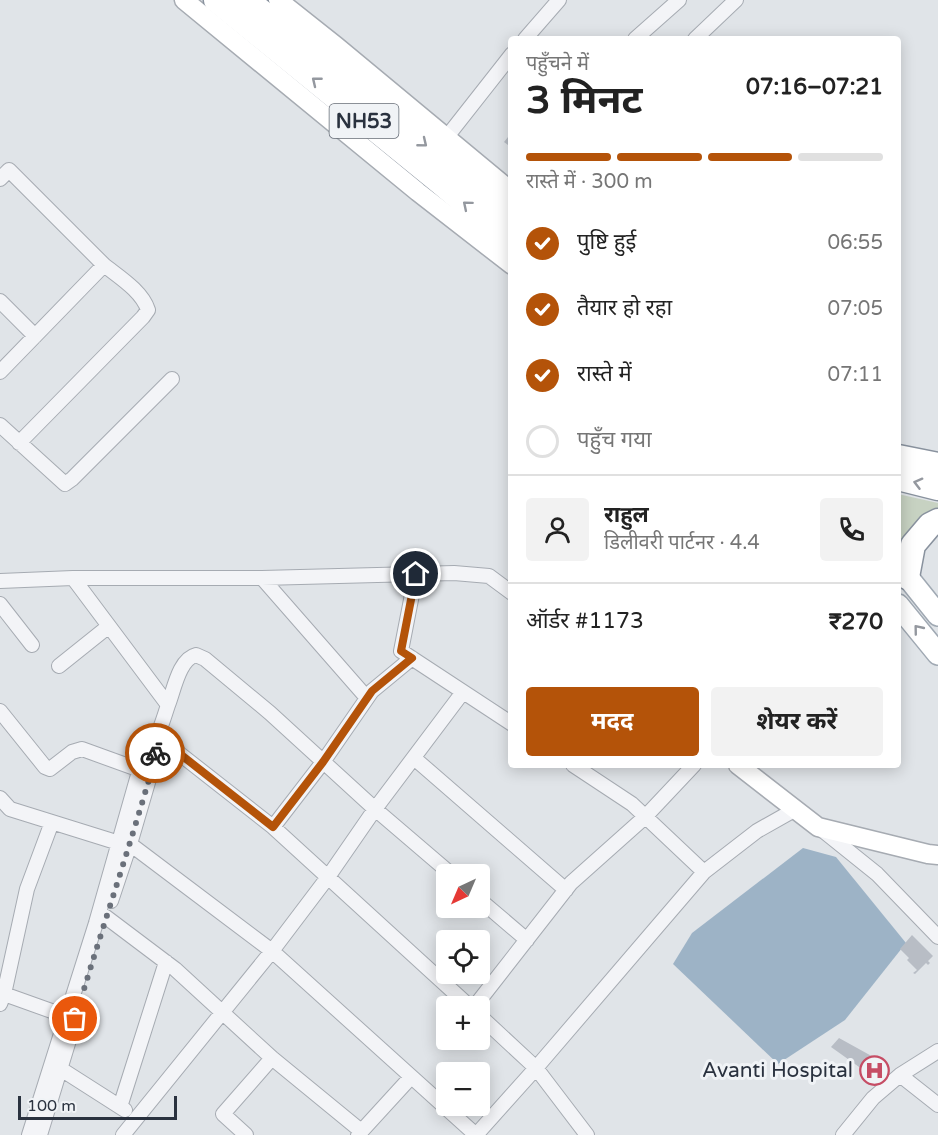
<!DOCTYPE html>
<html lang="hi">
<head>
<meta charset="utf-8">
<style>
  :root { --surface:#fff; --page:#f2f2f2; --text:#222; --muted:#767676; --line:#e0e0e0; --accent:#b45309 }
  body { margin:0; font-family:"Varela Round","Noto Sans Devanagari",sans-serif; background:var(--page); color:var(--text); height:100vh; display:flex; flex-direction:column; font-size:22px; white-space:nowrap }
  * { box-sizing:border-box; margin:0 }
  p { font-size:20px; color:var(--muted) }
  .icon { flex:none; width:33px; height:33px; fill:none; stroke:currentColor; stroke-width:2; stroke-linecap:round; stroke-linejoin:round }
  .map { position:relative; flex:1; overflow:hidden }
  .drawer { position:absolute; left:508px; top:36px; width:393px; height:732px; display:flex; flex-direction:column; background:var(--surface); border-radius:6px; box-shadow:0 3px 15px #0003 }
  .drawer>* { flex:none }
  .needle { width:39px; rotate:224deg }
  .tools { position:absolute; left:436px; top:864px; display:grid; gap:12px }
  .tools a { display:grid; place-items:center; width:54px; height:54px; border-radius:6px; background:var(--surface); box-shadow:0 3px 15px #0003; font-size:30px }
  .scale { position:absolute; left:18px; bottom:15px; width:159px; box-sizing:border-box; padding-left:6px; border:3px solid #2a323f; border-top:0; font-size:16px; line-height:21px; white-space:nowrap; color:#2a323f; -webkit-text-stroke:4px #f0f3f6; paint-order:stroke }
  .pin { position:absolute; display:grid; place-items:center; width:51px; height:51px; color:#fff; margin:-26px; border:3px solid #fff; border-radius:50%; box-shadow:0 2px 6px #0007 }
  .courier { position:absolute; display:grid; place-items:center; width:60px; height:60px; margin:-30px; border:4px solid #b45309; border-radius:50%; background:#fff; color:#222; box-shadow:0 2px 8px #0007 }
  .summary em { font-style:normal; font-weight:700 }
  .summary div { display:flex; flex-direction:column-reverse }
  .summary { display:flex; align-items:center; justify-content:space-between; height:102px; padding:0 18px }
  h1 { font-size:39px; font-weight:700; line-height:45px }
  .bar { display:grid; grid-template-columns:repeat(4,1fr); gap:9px 6px; align-content:center; height:72px; padding:0 18px }
  .bar i { height:8px; border-radius:4px; background:var(--line) }
  .bar .current { background:var(--accent) }
  .bar p { grid-column:span 4 }
  .line { display:flex; align-items:center; gap:15px; padding:0 18px; border-top:2px solid var(--line) }
  .line div { flex:1 }
  .round { display:grid; place-items:center; flex:none; width:63px; height:63px; border-radius:6px; background:var(--page) }
  ol { padding:0 18px; list-style:none }
  li { display:flex; align-items:center; gap:18px; height:66px }
  li p { margin-inline-start:auto }
  li .icon { padding:6px; border-radius:50%; background:var(--accent); color:#fff; stroke-width:4 }
  li:last-child { color:var(--muted) }
  li i { width:33px; height:33px; border:3px solid var(--line); border-radius:50% }
  .button { display:flex; gap:12px; margin-top:auto; padding:12px 18px }
  .button a { flex:1; height:69px; border-radius:6px; background:var(--accent); color:#fff; font-size:24px; font-weight:700; line-height:69px; text-align:center }
  .button a+a { background:var(--page); color:var(--text) }
  .map>svg:first-child { display:block }
</style>
</head>
<body>
<div class="map">
<svg width="938" height="1135" viewBox="0 0 938 1135">
  <rect width="100%" height="100%" fill="#e0e4e8"/>
  <path fill="#c7d2c2" d="M898 494 938 503V515L907 560 899 540Z"/>
  <path fill="#9db3c6" d="M803 848 836 857 906 943 845 1020 778 1064 673 964 692 933Z"/>
  <path fill="#b8bdc5" d="M512 132V148L504 142Z
    M912 935 933 956 928 961 930 963 928 965 926 963 915 974 913 973 917 970 907 960 909 958 900 949Z
    M839 1038 886 1064 876 1079 831 1047Z"/>
  <g fill="none" stroke-linecap="round" stroke-linejoin="round">
    <defs>
      <path id="street" d="M525 39 559 0
        M635 39 679 0
        M695 39 736 0
        M446 138 512 54
        M0 179 9 170 104 265
        M0 301 35 336
        M0 372 104 265C119 277 142 291 148 310L143 317 19 443
        M0 425 65 484 72 479 172 379
        M416 574 401 651 512 724
        M73 578H262L454 573 489 576 512 593
        M262 578 367 698
        M0 581 73 578 168 705C162 723 158 740 144 754L96 923 29 1135
        M0 604 32 645
        M59 666 109 626
        M463 692 375 809 328 877 272 951 476 1135 536 1068 704 872 757 831 796 809
        M168 705C174 690 179 659 196 655L205 659 270 713 375 809 451 874
        M0 711 45 767 50 769 72 752 82 749 140 770
        M157 736 273 827 469 1006
        M414 758 566 890
        M573 765 632 804 704 872
        M0 798 10 809 119 843 130 844 272 951 123 1135
        M273 827 323 762 372 691 412 658
        M821 829 877 874 938 937
        M480 900 527 940
        M111 901 130 844 156 755 152 747
        M99 913 106 917 175 969 272 1058 361 1131
        M0 997 4 994 74 1019
        M0 1004 4 994 27 889 52 822
        M475 1006 571 883 645 817 694 765
        M480 1016 536 1068 587 1135
        M53 1064 125 1110
        M900 1075 938 1105
        M120 1107 166 962
        M40 1135 70 1037
        M246 1135 223 1114 272 1058
        M358 1135 411 1077
        M843 1135 873 1098 900 1075 938 1051"/>
      <path id="secondary" d="M184 0 418 192 512 265
        M278 0 336 46 512 192
        M738 765 818 827 928 854 938 855"/>
      <path id="primary" d="M898 565 938 615
        M898 605 938 654"/>
      <path id="highway" d="M216 0 441 183 512 243
        M247 0 512 214
        M898 457 938 465
        M898 478 938 488
        M907 577 913 545 930 525 938 521"/>
    </defs>
    <use href="#street" stroke="#a6abb2" stroke-width="16"/>
    <use href="#secondary" stroke="#a6abb2" stroke-width="21"/>
    <use href="#primary" stroke="#a0a9b3" stroke-width="24"/>
    <use href="#highway" stroke="#89929e" stroke-width="27"/>
    <use href="#street" stroke="#f3f4f7" stroke-width="14"/>
    <use href="#secondary" stroke="#fff" stroke-width="18"/>
    <use href="#primary" stroke="#fff" stroke-width="21"/>
    <use href="#highway" stroke="#fff" stroke-width="24"/>
  </g>
  <defs><path id="oneway-chevron" d="M-2-3.5L2.5 0L-2 3.5" fill="none" stroke-width="1.6" stroke-linecap="round" stroke-linejoin="round" transform="scale(1.5)"/></defs>
  <g stroke="#94989f">
    <use href="#oneway-chevron" transform="translate(316 81) rotate(-141)"/>
    <use href="#oneway-chevron" transform="translate(423 143) rotate(39)"/>
    <use href="#oneway-chevron" transform="translate(467 205) rotate(-140)"/>
    <use href="#oneway-chevron" transform="translate(918 483) rotate(-165)"/>
    <use href="#oneway-chevron" transform="translate(918 629) rotate(-129)"/>
  </g>
  <g fill="none" stroke-linecap="round" stroke-linejoin="round">
    <path stroke="#6a707a" stroke-width="6" stroke-dasharray="0 10.8" d="M75 1019C101 931 131 844 156 755L155 753"/>
    <path stroke="#b45309" stroke-width="8" d="M155 753 152 747 157 736 273 827 323 762 372 691 412 658 401 651 416 574"/>
  </g>
  <defs>
    <symbol id="hospital-ring" viewBox="-11 -11 22 22"><circle r="9.5" fill="#f0f3f6" stroke="#c64d65" stroke-width="1.5"/><path d="M-5-5h3v3.5h4V-5h3V5h-3V1.5h-4V5h-3Z" fill="#c64d65"/></symbol>
  </defs>
  <g fill-rule="evenodd">
    <use href="#hospital-ring" x="858" y="1054" width="33" height="33"/>
  </g>
  <g text-anchor="middle" stroke-width="6" stroke-linejoin="round" paint-order="stroke">
    <rect fill="#f0f3f6" stroke="#656c76" stroke-width="1.5" x="329.5" y="104" width="69" height="34" rx="4.5"/>
    <g font-size="20" font-weight="bold" fill="#2a323f">
      <text x="364" y="128">NH53</text>
    </g>
    <g font-size="21" fill="#2a323f" stroke="#f0f3f6" text-anchor="end">
      <text x="853" y="1077">Avanti Hospital</text>
    </g>
  </g>
</svg>
<div class="tools">
<a><svg class="needle" viewBox="-14 -14 28 28"><path d="M0-13l5 13h-10z" fill="#e53935"/><path d="M0 13l5-13h-10z" fill="#767676"/></svg></a>
<a><svg class="icon" aria-label="locate" viewBox="0 0 24 24"><circle cx="12" cy="12" r="6"/><path d="M12 2v4M12 18v4M2 12h4M18 12h4"/></svg></a>
<a>+</a>
<a>−</a>
</div>
<div class="scale">100 m</div>
<div class="pin" style="left:75px;top:1019px;background:#ea580c"><svg class="icon" aria-label="bag" viewBox="0 0 24 24"><path d="M5 8h14l-1 12H6zM9 8a3 3 0 0 1 6 0"/></svg></div>
<div class="pin" style="left:416px;top:574px;background:#1f2937"><svg class="icon" aria-label="home" viewBox="0 0 24 24"><path d="M3 11l9-7 9 7M6 9v11h12V9"/></svg></div>
<div class="courier" style="left:155px;top:753px"><svg class="icon" aria-label="bike" viewBox="0 0 24 24"><circle cx="6" cy="16" r="4"/><circle cx="18" cy="16" r="4"/><path d="M6 16l4-8h5l3 8M10 8l3 8H6M13 5h3"/></svg></div>
<section class="drawer">
<div class="summary"><div><h1>3 मिनट</h1><p>पहुँचने में</p></div><em>07:16–07:21</em></div>
<div class="bar"><i class="current"></i><i class="current"></i><i class="current"></i><i></i><p>रास्ते में · 300 m</p></div>
<ol>
<li><svg class="icon" aria-label="check" viewBox="0 0 24 24"><path d="M5 12l5 5 9-10"/></svg>पुष्टि हुई<p>06:55</p></li>
<li><svg class="icon" aria-label="check" viewBox="0 0 24 24"><path d="M5 12l5 5 9-10"/></svg>तैयार हो रहा<p>07:05</p></li>
<li><svg class="icon" aria-label="check" viewBox="0 0 24 24"><path d="M5 12l5 5 9-10"/></svg>रास्ते में<p>07:11</p></li>
<li><i></i>पहुँच गया</li>
</ol>
<div class="line" style="height:108px"><a class="round"><svg class="icon" aria-label="person" viewBox="0 0 24 24"><circle cx="12" cy="8" r="4"/><path d="M4 21q1-7 8-7t8 7"/></svg></a><div><b>राहुल</b><p>डिलीवरी पार्टनर · 4.4</p></div><a class="round"><svg class="icon" aria-label="phone" viewBox="0 0 24 24"><path d="M5 4h4l2 5-3 2q2 4 5 5l2-3 5 2v4C11 20 4 13 5 4z"/></svg></a></div>
<div class="line" style="height:78px"><div>ऑर्डर #1173</div><b>₹270</b></div>
<div class="button"><a>मदद</a><a>शेयर करें</a></div>
</section>
</div>
</body>
</html>
